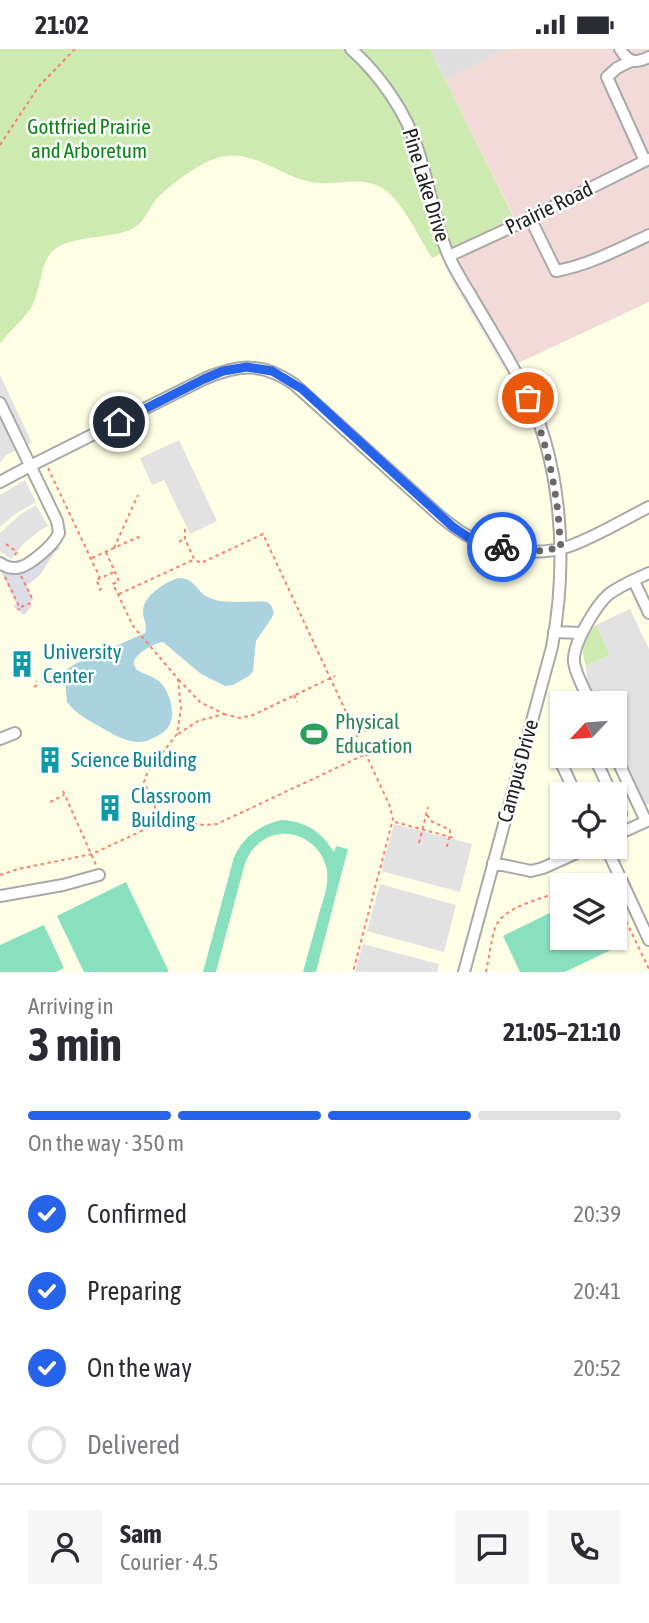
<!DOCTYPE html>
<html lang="en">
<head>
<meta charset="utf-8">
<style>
  :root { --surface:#fff; --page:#f7f7f7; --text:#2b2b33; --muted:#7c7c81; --line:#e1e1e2; --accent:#2563eb }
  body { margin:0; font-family:"Asap Condensed",sans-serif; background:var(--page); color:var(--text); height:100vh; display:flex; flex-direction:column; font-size:26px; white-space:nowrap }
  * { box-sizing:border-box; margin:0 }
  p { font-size:23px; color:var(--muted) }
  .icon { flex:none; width:38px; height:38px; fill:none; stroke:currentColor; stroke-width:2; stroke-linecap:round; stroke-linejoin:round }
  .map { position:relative; height:923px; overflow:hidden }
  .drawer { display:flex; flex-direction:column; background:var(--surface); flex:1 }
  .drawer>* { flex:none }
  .needle { width:46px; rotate:244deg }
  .buttons { position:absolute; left:550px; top:642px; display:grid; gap:14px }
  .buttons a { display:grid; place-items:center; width:77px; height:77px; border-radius:0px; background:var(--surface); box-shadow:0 2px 5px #0004; font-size:35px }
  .pin { position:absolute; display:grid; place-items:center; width:60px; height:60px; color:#fff; margin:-30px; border:4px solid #fff; border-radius:50%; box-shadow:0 2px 7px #0007 }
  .courier { position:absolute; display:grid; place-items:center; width:70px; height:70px; margin:-35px; border:5px solid #2563eb; border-radius:50%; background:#fff; color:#222; box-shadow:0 2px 9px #0007 }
  .summary em { font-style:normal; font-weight:700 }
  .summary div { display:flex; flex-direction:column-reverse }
  .summary { display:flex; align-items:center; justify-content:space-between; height:119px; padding:0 28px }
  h1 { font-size:46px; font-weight:700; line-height:52px }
  .bar { display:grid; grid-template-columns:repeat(4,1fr); gap:10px 7px; align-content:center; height:84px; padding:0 28px }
  .bar i { height:9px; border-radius:5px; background:var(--line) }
  .bar .selected { background:var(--accent) }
  .bar p { grid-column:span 4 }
  .line { display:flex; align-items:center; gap:18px; padding:0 28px; border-top:2px solid var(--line) }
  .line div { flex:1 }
  .round { display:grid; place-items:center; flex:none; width:74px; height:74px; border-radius:0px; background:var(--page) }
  ol { padding:0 28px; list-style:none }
  li { display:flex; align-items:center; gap:21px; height:77px }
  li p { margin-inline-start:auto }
  li .icon { padding:7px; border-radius:50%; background:var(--accent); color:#fff; stroke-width:4 }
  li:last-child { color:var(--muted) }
  li i { width:38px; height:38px; border:4px solid var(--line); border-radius:50% }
  .status { display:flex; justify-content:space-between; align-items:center; height:49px; padding:0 35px; background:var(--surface); direction:ltr }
  .status svg { height:19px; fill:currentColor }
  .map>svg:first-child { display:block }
</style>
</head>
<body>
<div class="status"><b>21:02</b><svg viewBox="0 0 49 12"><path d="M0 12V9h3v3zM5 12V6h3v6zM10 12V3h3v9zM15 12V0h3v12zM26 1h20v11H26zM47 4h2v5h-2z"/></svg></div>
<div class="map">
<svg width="649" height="923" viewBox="0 0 649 923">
  <rect width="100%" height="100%" fill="#f2efe9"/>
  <path fill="#e0dfdf" d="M430 0H507L445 31Z"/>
  <path fill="#f2dad9" d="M507 0H649V253L512 317 449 207 518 175 445 31Z"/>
  <path fill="#ffffe5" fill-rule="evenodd" d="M0 0H430L514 169 440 206 451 230 504 321 649 253V923H0ZM562 654H614V707H562ZM562 746H614V798H562ZM562 836H614V889H562Z"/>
  <path fill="#cdebb0" d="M0 0H430L514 169 432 209C420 190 402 152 384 140 363 126 340 136 317 134 280 130 251 94 211 111 195 118 165 139 155 152 148 162 143 175 132 180 109 191 67 185 51 204 40 217 40 244 31 259 22 272 9 282 0 295Z
    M596 576 610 606 586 617C580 601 583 588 596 576Z"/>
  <path fill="#88e0be" d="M281 771C305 772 321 782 334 803L336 797 348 800 316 923H303C308 904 314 884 319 865 323 851 329 837 327 822 322 789 282 772 257 796 251 801 248 808 245 814L216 923H203L234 808C244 787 259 777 281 771Z
    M126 833 169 923H84L57 867Z
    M562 858V889H611L615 899 565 923H520L503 887Z
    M44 876 64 919 56 923H0V896Z"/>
  <path fill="#e2e2e2" d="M0 326 32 394 6 406 0 414Z
    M179 391 217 472 190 485 164 431 152 436 140 409Z
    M25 431 36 453 15 465 0 478V446Z
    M36 456 48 477 39 482 24 494 11 510 0 502V484L21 465Z
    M630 560 649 600V755L644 758 614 695V654H595L587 636 586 617 610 606 596 576Z
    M394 775 472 795 460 843 381 822Z
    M380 835 456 856 444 903 367 882Z
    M363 895 439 915 437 923H355Z"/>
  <path fill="#dddde8" d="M56 496 60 499 55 503 40 526 27 536 33 551 30 553 32 557 24 566 14 558 16 554 2 525 1 520 7 522Z"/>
  <path fill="#aad3df" d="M178 529C197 529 195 543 210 549 226 556 249 551 267 553L271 556 274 564 271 570 256 592 253 622 249 627 233 636 225 637 201 625 163 593C155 594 133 605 134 615 134 617 136 619 137 621 144 625 155 628 161 634 171 645 177 668 167 680 163 684 158 687 153 689 148 692 143 693 137 693 123 692 109 683 97 676 86 670 74 663 67 653L64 622 75 615 145 584C148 576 143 571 143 563 142 547 166 533 178 529Z"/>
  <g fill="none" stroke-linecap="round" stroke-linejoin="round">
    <defs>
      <path id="minor" d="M351 0C380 26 406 63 418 101 429 135 434 170 447 203 453 218 462 232 470 245 487 274 505 303 521 333 563 410 568 513 552 598L464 923
        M620 0C628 13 635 15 649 8
        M631 12 617 19 607 28 645 112
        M530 169 556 222C589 216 619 200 649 186
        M449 207 518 175 649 110
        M0 354 57 472 59 484C55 493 48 499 41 505 28 516 16 525 0 514
        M0 433 30 417 204 330C239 315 262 313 294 335L441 468C450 475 458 482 468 487 497 502 539 508 570 497 597 487 623 471 649 458
        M634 532 649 564
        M554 583 582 584
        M591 654C585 642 576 627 574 613 572 596 596 556 609 545 621 536 636 530 649 524
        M0 690 15 684
        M614 704 646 772
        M562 706 558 707 576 746
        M594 707 612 746
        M614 750 621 765 614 768
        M614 787 649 771
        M606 798 649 891
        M493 814 531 822 543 819 590 798
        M0 847 63 836 99 826"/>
    </defs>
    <use href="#minor" stroke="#a9a9a9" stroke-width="14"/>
    <path stroke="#fa8072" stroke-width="2" stroke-dasharray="3.5 3.5" stroke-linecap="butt" d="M0 96 39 37 75 0
      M48 419 100 529
      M185 480V490L194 510 201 514 263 485 389 755 393 770 353 923
      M179 493 184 490
      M6 495 17 503 13 509
      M114 499 138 446
      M106 503 119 532 113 535 133 577 178 630 181 660 177 685 148 722 144 733 161 772
      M92 509 138 488 140 491
      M21 527 33 551
      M5 528 20 559 18 561
      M99 541 101 540 96 531 114 523
      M119 545 193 511
      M21 558 31 554
      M34 638 37 636 36 632
      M294 646 297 653
      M224 665 240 669 253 666 335 627
      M178 685 198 672 224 665 200 653 179 631
      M358 685 367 681
      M63 742 97 818
      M50 753 64 746
      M427 766 431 772 450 781V785L446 801
      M395 773 454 789
      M419 794 428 758
      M0 826 18 820 92 805 161 773H177L204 776 217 775 366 705
      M582 836 591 835 604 836
      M614 847 649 920
      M486 923C489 909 491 893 495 879 503 857 542 850 562 842"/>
    <use href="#minor" stroke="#fff" stroke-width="10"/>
  </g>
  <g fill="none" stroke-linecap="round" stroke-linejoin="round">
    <path stroke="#6b6a68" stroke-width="7" stroke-dasharray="0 12.6" d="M502 498 537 502 561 499C559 483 559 466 556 450 551 415 542 381 528 349"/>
    <path stroke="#2563eb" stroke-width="9" d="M119 373 204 330 223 322 247 318 272 322 302 340 453 478 468 488 502 498"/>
  </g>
  <defs>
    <symbol id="building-bare" viewBox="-9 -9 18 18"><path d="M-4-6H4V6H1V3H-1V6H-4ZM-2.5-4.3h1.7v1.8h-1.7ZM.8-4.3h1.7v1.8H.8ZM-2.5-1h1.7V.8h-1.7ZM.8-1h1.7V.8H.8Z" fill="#0f9aa8" stroke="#fff" stroke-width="2.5" paint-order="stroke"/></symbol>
    <symbol id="stadium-bare" viewBox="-9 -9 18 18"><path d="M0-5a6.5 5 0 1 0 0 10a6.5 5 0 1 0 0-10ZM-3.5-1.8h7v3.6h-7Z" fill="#2e9e5b" stroke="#fff" stroke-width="2.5" paint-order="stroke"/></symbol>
  </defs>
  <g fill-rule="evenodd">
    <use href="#building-bare" x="3" y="596" width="38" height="38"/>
    <use href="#stadium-bare" x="295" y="666" width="38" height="38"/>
    <use href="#building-bare" x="31" y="692" width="38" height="38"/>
    <use href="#building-bare" x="91" y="740" width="38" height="38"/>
  </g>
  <g text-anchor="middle" stroke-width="5" stroke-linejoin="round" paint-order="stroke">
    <g font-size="21" fill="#0c8416" stroke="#fff">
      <text x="89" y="85">Gottfried Prairie<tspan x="89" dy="24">and Arboretum</tspan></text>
    </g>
    <g font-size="21" fill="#222" stroke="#fff">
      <text transform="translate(426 136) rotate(73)" y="7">Pine Lake Drive</text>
      <text transform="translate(549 159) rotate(-26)" y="7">Prairie Road</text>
      <text transform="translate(518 722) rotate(-75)" y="7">Campus Drive</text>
    </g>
    <g font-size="21" fill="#0d838f" stroke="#fff" text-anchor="start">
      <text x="43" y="610">University<tspan x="43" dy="24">Center</tspan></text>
      <text x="71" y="718">Science Building</text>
      <text x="131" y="754">Classroom<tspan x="131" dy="24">Building</tspan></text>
    </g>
    <g font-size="21" fill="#27864d" stroke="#fff" text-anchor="start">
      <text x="335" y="680">Physical<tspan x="335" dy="24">Education</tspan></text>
    </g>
  </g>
</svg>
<div class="buttons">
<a><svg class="needle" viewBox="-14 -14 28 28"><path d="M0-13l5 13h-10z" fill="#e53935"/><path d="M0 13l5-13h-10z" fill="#7c7c81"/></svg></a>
<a><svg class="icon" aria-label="locate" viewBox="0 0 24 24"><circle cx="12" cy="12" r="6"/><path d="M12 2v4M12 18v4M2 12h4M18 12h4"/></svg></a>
<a><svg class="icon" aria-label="layers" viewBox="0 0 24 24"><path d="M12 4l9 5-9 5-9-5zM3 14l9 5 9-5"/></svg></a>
</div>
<div class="pin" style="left:528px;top:349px;background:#ea580c"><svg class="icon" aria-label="bag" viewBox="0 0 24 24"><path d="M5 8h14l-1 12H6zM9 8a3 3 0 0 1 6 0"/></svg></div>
<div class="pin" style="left:119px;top:373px;background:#1f2937"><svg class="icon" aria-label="home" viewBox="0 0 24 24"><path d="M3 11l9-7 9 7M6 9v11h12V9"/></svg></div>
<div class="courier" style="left:502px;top:498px"><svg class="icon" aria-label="bike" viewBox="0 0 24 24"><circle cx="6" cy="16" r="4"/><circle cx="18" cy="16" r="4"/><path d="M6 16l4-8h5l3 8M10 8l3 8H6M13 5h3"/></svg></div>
</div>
<section class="drawer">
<div class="summary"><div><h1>3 min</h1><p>Arriving in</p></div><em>21:05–21:10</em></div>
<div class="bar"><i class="selected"></i><i class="selected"></i><i class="selected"></i><i></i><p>On the way · 350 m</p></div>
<ol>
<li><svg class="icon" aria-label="check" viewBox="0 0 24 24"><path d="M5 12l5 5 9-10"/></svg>Confirmed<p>20:39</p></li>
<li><svg class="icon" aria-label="check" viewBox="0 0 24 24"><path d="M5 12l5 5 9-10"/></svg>Preparing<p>20:41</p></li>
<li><svg class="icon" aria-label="check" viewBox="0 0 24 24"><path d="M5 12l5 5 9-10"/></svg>On the way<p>20:52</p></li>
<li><i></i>Delivered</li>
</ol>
<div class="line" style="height:126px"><a class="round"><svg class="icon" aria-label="person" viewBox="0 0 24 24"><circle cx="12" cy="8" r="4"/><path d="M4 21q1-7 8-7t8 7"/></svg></a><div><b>Sam</b><p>Courier · 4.5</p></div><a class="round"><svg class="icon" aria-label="chat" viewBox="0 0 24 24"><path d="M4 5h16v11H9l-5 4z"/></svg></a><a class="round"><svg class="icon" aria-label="phone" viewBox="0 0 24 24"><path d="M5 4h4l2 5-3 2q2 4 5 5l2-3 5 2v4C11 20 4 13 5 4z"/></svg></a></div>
</section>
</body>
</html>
